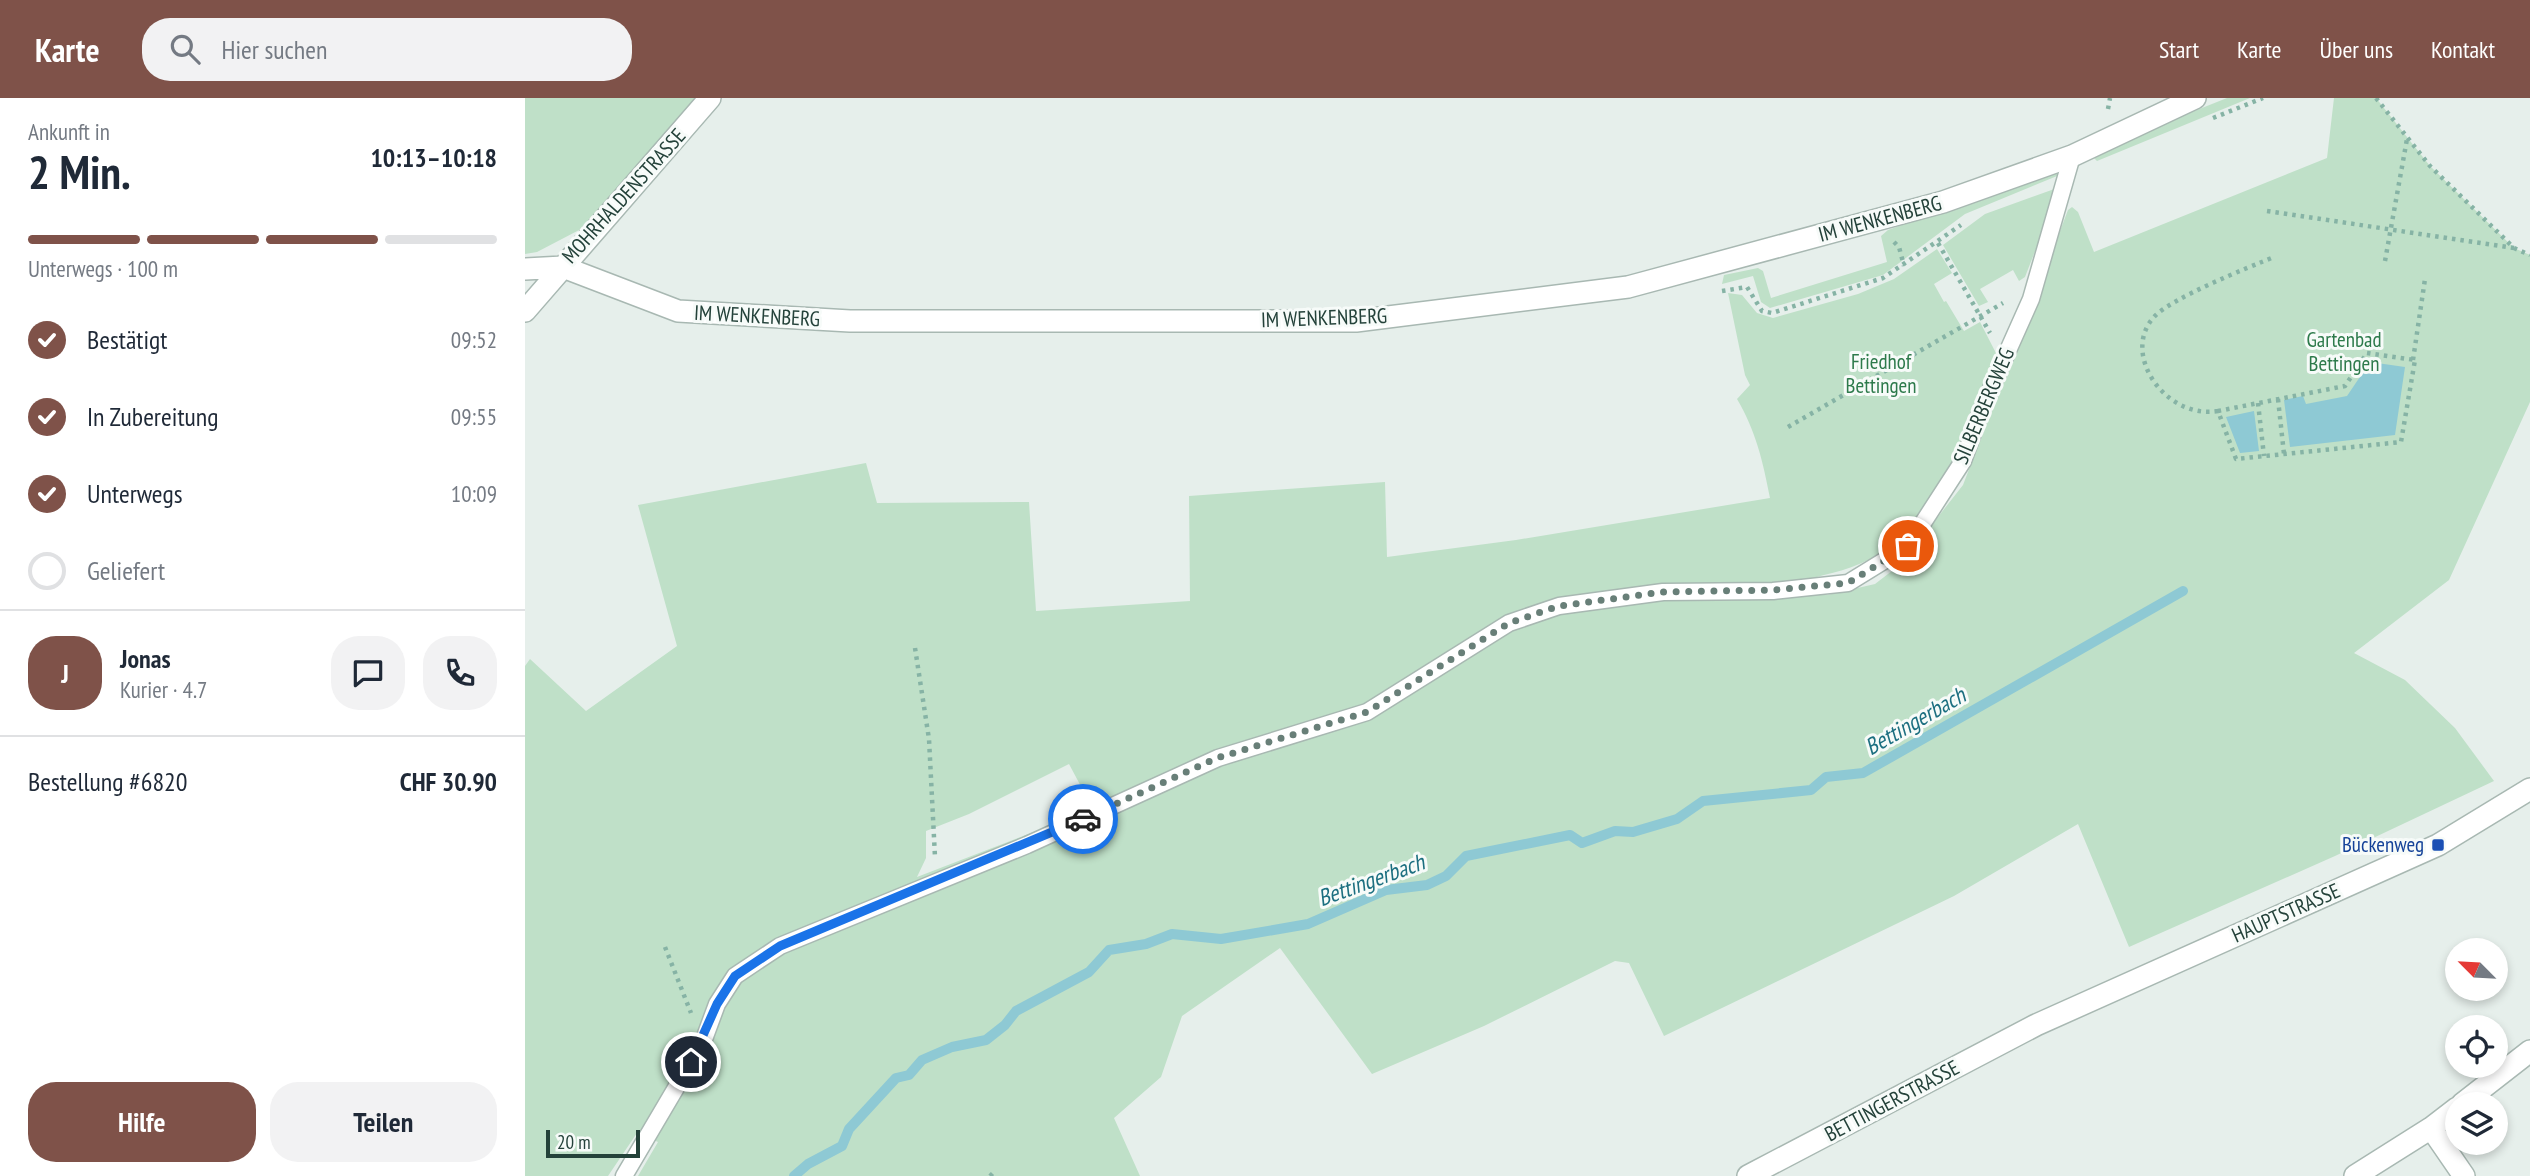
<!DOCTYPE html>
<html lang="de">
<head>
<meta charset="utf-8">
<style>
  :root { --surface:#fff; --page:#f2f2f3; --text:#1f2937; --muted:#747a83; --line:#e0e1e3; --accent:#7f5249 }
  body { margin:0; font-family:"PT Sans Narrow",sans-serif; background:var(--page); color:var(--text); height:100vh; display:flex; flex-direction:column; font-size:26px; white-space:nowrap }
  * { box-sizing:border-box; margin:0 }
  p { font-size:23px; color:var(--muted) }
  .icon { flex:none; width:38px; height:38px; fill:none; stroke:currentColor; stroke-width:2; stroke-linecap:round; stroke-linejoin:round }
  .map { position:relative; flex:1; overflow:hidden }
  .panel { display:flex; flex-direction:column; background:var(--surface); width:525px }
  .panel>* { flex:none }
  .needle { width:46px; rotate:294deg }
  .buttons { position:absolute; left:1920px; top:840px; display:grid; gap:14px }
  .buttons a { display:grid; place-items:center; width:63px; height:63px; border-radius:50%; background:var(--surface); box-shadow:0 4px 10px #0003; font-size:35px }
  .scale { position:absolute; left:21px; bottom:18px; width:94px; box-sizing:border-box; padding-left:7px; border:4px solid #24423a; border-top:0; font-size:19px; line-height:24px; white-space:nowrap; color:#24423a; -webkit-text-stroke:5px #f7fbf9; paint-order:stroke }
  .pin { position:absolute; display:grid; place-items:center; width:60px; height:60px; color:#fff; margin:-30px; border:4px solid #fff; border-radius:50%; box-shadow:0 2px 7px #0007 }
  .courier { position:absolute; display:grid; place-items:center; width:70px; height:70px; margin:-35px; border:5px solid #1a73e8; border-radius:50%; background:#fff; color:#222; box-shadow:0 2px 9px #0007 }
  .summary em { font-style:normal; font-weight:800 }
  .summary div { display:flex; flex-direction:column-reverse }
  .summary { display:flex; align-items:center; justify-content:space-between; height:119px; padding:0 28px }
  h1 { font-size:46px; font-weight:800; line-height:52px }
  .bar { display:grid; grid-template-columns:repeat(4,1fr); gap:10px 7px; align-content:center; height:84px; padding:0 28px }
  .bar i { height:9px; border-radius:5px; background:var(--line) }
  .bar .active { background:var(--accent) }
  .bar p { grid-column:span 4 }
  .line { display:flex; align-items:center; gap:18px; padding:0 28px; border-top:2px solid var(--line) }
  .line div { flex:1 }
  .round { display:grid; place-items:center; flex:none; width:74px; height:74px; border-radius:28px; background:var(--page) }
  ol { padding:0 28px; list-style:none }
  li { display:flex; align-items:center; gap:21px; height:77px }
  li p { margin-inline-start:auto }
  li .icon { padding:7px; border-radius:50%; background:var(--accent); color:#fff; stroke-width:4 }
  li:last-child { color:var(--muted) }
  li i { width:38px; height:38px; border:4px solid var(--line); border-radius:50% }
  .primary-button { display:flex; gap:14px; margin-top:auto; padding:14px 28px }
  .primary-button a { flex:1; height:80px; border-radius:28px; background:var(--accent); color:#fff; font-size:28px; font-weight:800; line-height:80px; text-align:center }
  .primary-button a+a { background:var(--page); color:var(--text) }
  header { display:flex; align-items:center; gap:42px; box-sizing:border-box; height:98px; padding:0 35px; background:var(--accent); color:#fff }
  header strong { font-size:33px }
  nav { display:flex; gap:38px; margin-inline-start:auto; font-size:24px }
  .search { width:490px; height:63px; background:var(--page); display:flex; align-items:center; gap:18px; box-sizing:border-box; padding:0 24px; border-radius:28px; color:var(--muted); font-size:26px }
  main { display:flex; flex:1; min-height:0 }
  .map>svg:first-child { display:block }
</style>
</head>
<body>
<header>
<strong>Karte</strong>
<div class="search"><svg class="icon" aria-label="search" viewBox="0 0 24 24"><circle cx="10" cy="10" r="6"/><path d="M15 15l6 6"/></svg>Hier suchen</div>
<nav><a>Start</a><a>Karte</a><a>Über uns</a><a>Kontakt</a></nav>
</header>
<main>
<section class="panel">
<div class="summary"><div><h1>2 Min.</h1><p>Ankunft in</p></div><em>10:13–10:18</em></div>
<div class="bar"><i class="active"></i><i class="active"></i><i class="active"></i><i></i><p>Unterwegs · 100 m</p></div>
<ol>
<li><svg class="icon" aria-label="check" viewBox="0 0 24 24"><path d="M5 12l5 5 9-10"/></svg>Bestätigt<p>09:52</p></li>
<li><svg class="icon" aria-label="check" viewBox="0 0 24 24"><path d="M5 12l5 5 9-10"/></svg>In Zubereitung<p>09:55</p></li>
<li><svg class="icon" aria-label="check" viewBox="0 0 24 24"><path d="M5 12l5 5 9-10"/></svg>Unterwegs<p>10:09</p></li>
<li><i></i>Geliefert</li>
</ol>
<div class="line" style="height:126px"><b class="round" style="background:var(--accent);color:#fff">J</b><div><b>Jonas</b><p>Kurier · 4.7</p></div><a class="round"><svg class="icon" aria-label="chat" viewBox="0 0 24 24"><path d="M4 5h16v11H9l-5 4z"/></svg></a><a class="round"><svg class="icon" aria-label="phone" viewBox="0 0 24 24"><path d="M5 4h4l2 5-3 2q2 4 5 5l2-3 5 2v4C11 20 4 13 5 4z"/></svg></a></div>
<div class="line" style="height:91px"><div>Bestellung #6820</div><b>CHF 30.90</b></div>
<div class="primary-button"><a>Hilfe</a><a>Teilen</a></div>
</section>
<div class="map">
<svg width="2005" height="1078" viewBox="0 0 2005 1078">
  <rect width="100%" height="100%" fill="#e6efeb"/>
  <path fill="#bfe0c8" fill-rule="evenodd" d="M0 0H178L58 130 12 154 0 156Z
    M1702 0H1725L1572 63 1569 60 1579 49Z
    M1809 0H1851L1905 68 1989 150 2005 157V304L1924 482 1829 555 1880 582 1930 630 1969 683 1810 758 1604 849 1553 726 1429 798 1139 938 1104 865 1090 863 959 928 847 976 755 850 657 918 636 979 589 1020 615 1078H113L133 1044 112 1035 83 1078H0V568L5 561 61 613 152 548 113 407 341 365 352 405 504 404 511 513 665 503 664 398 860 384 862 459 991 442 1245 400C1238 364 1231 333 1212 301L1225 287 1220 277 1203 195 1217 197 1232 215 1248 220 1333 196 1369 181 1412 151 1427 175 1409 186 1419 204 1421 203 1439 233 1455 224 1472 257C1444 328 1420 412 1352 457 1330 471 1305 475 1281 482L1284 497H1302L1350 486 1376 466 1438 387 1543 112 1547 109 1553 114 1569 154 1802 60ZM544 666 568 711 392 779 401 760V733L444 716Z
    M1526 73 1537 76 1440 116 1358 177 1245 210 1236 204 1228 178 1197 186 1199 177 1233 170 1238 173 1246 200 1362 164 1356 138 1363 132Z
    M1535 89 1500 179 1494 183 1488 172 1455 191 1463 204 1454 208 1418 147 1460 116Z"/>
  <path fill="#8ec9d4" d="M1845 264 1880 269 1870 337 1765 349 1759 302 1778 298 1781 306 1822 298Z
    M1729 313 1734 353 1715 355 1701 319Z"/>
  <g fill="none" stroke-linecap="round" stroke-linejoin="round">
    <path stroke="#8ec9d4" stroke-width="10" d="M269 1078 283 1066 317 1048 324 1031 371 980 384 977 397 962 427 949 461 942 480 927 491 913 564 874 584 852 621 846 647 836 696 841 783 826 861 792 902 787 921 778 941 758 1045 737 1057 745 1090 733 1108 734 1152 721 1178 703 1286 692 1301 679 1338 675 1658 493"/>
    <defs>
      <path id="service" d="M99 1078 178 944 192 906 210 878 255 848 502 747 693 660 842 614 984 525 1034 508 1138 494 1248 493 1323 485 1383 448 1438 363 1456 313 1506 201 1547 58"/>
      <path id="minor" d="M0 171 38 169 153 213 325 223H831L1103 189 1418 104 1547 58 1670 0
        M0 213 185 0
        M1937 1006 2005 953
        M1932 1010 1906 1030 1939 1078
        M1830 1078 1906 1030"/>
      <path id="tertiary" d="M1223 1078 1511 927 1913 747 2005 691"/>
    </defs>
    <use href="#service" stroke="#a8b8b2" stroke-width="19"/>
    <use href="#minor" stroke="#a8b8b2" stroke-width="24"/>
    <use href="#tertiary" stroke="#a8b8b2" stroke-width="24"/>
    <path stroke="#86b3a5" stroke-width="4.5" stroke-dasharray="3.5 5" stroke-linecap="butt" d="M1851 0 1905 68 1989 150 2005 157
      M1583 11 1585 0
      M1688 20 1738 0
      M1742 113 1989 150
      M1369 144 1374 149 1379 168
      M1413 145 1465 235
      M1860 163 1882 41
      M1197 193 1222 189 1237 213 1247 215 1358 180 1436 127
      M1842 255 1890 262 1876 344 1711 361 1693 313 1820 288Z
      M1888 262 1900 181
      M1753 301 1759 356
      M1733 305 1739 358
      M1693 313C1641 322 1595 256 1629 219 1646 200 1722 170 1749 159
      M1263 329 1478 205
      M390 550 404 641 410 759
      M140 849 166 915
      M465 1078 468 1075"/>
    <use href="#service" stroke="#fff" stroke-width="16"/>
    <use href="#minor" stroke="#fff" stroke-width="21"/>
    <use href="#tertiary" stroke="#fff" stroke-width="21"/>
  </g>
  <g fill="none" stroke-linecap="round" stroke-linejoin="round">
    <path stroke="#687f78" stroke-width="7" stroke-dasharray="0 12.6" d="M558 721 692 660 842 614 984 525 1034 508 1138 494 1248 492 1323 485 1383 448"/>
    <path stroke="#1a73e8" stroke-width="9" d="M166 964 192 906 210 878 255 848 558 721"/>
  </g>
  <rect fill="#1a4fb4" stroke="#f7fbf9" stroke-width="2.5" x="1906" y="740" width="14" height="14" rx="3.5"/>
  <g text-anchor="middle" stroke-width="6" stroke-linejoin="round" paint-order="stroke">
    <g font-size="21" fill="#24423a" stroke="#f7fbf9">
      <text transform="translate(99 98) rotate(-48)" y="7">MOHRHALDENSTRASSE</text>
      <text transform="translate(1355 121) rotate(-15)" y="7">IM WENKENBERG</text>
      <text transform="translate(232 218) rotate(3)" y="7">IM WENKENBERG</text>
      <text transform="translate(799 220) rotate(-2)" y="7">IM WENKENBERG</text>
      <text transform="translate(1459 308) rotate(-67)" y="7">SILBERBERGWEG</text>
      <text transform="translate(1761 815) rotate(-24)" y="7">HAUPTSTRASSE</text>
      <text transform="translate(1367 1003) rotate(-28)" y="7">BETTINGERSTRASSE</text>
    </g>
    <g font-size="21" fill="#2d7a4b" stroke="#f7fbf9">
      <text x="1819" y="249">Gartenbad<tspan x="1819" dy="24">Bettingen</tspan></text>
      <text x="1356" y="271">Friedhof<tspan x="1356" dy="24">Bettingen</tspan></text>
    </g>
    <g font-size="21" fill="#164399" stroke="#f7fbf9" text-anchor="end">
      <text x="1899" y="754">Bückenweg</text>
    </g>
    <g font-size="23" font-style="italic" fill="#1c6f80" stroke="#f7fbf9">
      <text transform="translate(1390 623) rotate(-30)" y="8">Bettingerbach</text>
      <text transform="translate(846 782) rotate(-20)" y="8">Bettingerbach</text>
    </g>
  </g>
</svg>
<div class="buttons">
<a><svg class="needle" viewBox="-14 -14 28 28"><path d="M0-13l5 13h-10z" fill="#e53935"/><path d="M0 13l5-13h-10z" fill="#747a83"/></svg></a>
<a><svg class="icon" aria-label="locate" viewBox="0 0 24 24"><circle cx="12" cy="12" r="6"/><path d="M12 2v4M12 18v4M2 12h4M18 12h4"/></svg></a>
<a><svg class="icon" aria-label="layers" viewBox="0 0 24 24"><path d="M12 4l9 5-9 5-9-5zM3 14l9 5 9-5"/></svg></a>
</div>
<div class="scale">20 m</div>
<div class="pin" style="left:1383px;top:448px;background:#ea580c"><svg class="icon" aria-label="bag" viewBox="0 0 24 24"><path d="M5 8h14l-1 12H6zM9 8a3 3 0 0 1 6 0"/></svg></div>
<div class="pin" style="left:166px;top:964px;background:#1f2937"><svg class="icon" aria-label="home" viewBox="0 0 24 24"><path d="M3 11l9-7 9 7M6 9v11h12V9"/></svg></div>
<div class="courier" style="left:558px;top:721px"><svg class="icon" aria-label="car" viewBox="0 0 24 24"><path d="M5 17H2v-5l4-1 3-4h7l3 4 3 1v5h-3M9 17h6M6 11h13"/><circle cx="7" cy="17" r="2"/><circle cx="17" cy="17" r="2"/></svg></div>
</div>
</main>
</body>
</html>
